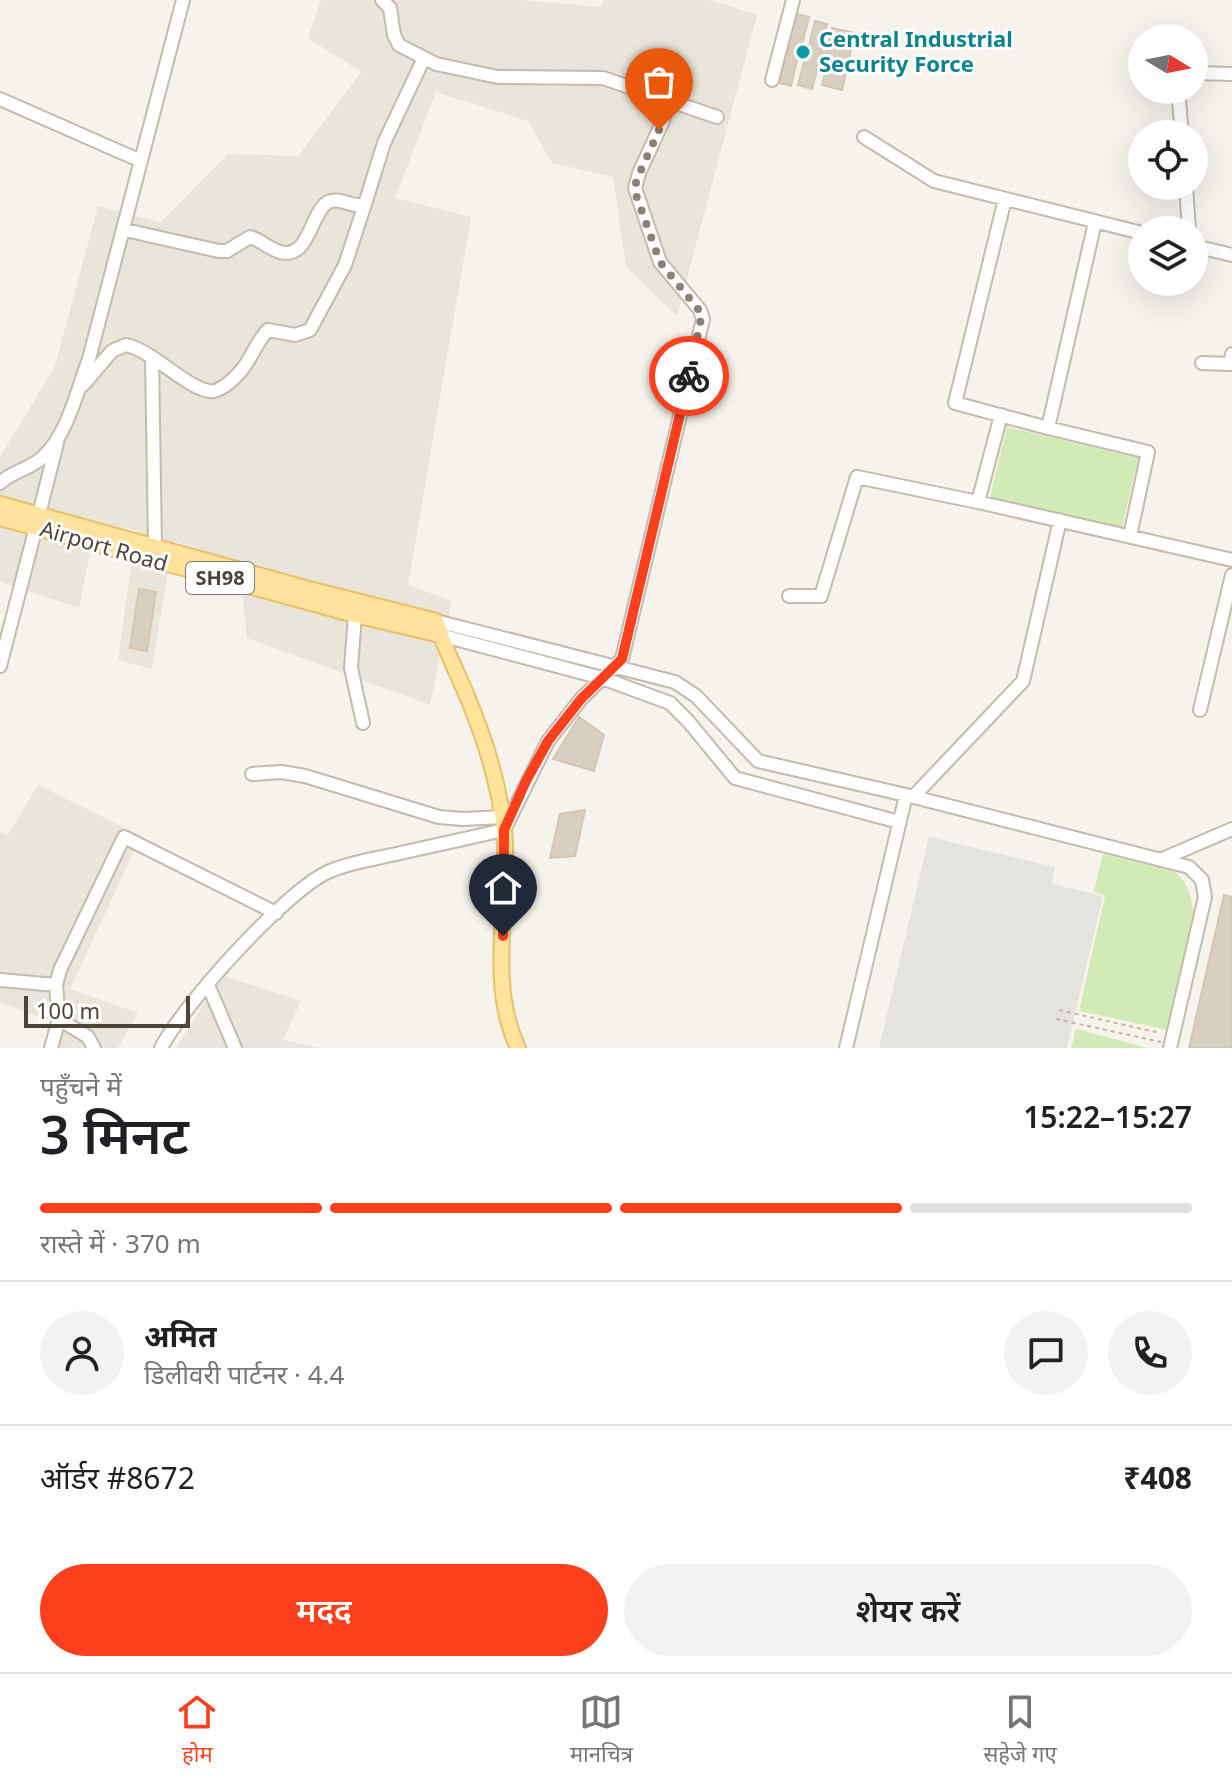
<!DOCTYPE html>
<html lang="hi">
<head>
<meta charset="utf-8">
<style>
  :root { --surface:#fff; --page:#f2f2f2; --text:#202124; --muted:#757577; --line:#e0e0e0; --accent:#fc3f1d }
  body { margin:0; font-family:"Noto Sans","Noto Sans Devanagari",sans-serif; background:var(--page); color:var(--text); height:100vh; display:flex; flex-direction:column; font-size:30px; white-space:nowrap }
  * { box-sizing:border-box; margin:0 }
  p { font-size:26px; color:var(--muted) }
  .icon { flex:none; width:44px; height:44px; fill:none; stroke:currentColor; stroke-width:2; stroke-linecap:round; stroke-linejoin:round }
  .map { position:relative; height:1048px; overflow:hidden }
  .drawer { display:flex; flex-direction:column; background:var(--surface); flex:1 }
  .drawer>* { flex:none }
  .needle { width:52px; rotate:100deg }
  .buttons { position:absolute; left:1128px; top:24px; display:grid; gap:16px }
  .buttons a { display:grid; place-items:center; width:80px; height:80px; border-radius:50%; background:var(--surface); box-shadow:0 8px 32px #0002; font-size:40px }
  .scale { position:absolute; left:24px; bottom:20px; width:166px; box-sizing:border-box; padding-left:8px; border:4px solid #4b4439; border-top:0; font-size:22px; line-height:28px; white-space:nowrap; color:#4b4439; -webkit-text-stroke:6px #fff; paint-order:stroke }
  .pin { position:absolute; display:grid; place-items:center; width:68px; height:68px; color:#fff; margin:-82px -34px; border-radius:50% 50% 50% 0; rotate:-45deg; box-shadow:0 0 8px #0007 }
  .pin .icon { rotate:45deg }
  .courier { position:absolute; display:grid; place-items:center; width:80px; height:80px; margin:-40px; border:6px solid #fc3f1d; border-radius:50%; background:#fff; color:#222; box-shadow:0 2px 10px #0007 }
  .headline em { font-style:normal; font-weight:600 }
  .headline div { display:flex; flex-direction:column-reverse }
  .headline { display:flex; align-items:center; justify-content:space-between; height:136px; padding:0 40px }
  h1 { font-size:52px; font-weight:600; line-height:60px }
  .bar { display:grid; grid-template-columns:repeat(4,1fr); gap:12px 8px; align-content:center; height:96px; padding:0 40px }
  .bar i { height:10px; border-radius:6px; background:var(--line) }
  .bar .active { background:var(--accent) }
  .bar p { grid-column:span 4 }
  .line { display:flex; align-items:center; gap:20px; padding:0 40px; border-top:2px solid var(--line) }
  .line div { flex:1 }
  .round { display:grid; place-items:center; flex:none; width:84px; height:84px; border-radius:42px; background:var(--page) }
  .cta { display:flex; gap:16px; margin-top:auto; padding:16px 40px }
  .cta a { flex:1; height:92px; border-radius:48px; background:var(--accent); color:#fff; font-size:32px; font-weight:600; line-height:92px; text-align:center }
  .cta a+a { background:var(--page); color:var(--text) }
  .dock { display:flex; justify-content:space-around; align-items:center; height:112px; border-top:2px solid var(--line); background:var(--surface); font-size:22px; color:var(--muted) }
  .dock a { display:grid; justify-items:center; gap:4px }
  .dock .active { color:var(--accent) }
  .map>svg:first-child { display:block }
</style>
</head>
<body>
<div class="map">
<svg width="1232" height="1048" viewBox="0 0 1232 1048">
  <rect width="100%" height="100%" fill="#f6f3ec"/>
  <path fill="#eae5da" d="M321 0H522L601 7 603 0H710L757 15 677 316 626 267 613 177 552 163 528 121 436 92 395 198 471 217 408 585 452 601 430 705 247 638 239 562 173 541 152 669 118 660 136 530 96 522 79 608 0 582V457L55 366 98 206 161 222 228 154 298 156 361 72 308 38Z
    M38 785 141 836 70 989 138 1013 118 1048H48L55 1023 0 1002V832L8 835Z
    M222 975 301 1001 283 1040 320 1048H176Z"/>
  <path fill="#d2eab5" d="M1007 427 1138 458 1122 528 990 497Z
    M1103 854 1175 872 1184 881 1189 892 1195 916 1168 1030 1079 1011 1105 896 1094 891Z
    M1076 1029 1148 1048H1071Z"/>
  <path fill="#e5e3e0" d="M929 837 1055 867 1052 884 1103 896 1067 1048H879Z"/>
  <path fill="#d8cfc1" stroke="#d3c7b4" stroke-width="2" d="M793 13 809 17 801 49 808 50 815 21 827 24 821 51 826 53 832 28 855 33 842 90 822 85 827 64 819 62 812 89 798 85 805 58 798 56 791 86 776 82Z
    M139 589 156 592 147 651 130 648Z
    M579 717 604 735 594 771 553 759Z
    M585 810 575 856 550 858 560 814Z
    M1224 895 1232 897V1048H1189Z"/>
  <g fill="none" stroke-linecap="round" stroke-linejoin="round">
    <defs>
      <path id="minor" d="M382 0 390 8 394 35 399 45 436 64 498 77 603 78 717 117
        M1194 73 1232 74
        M772 80 793 0
        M1178 90 1182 134
        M0 99 141 161
        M864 137 934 181 1142 233
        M1186 186 1189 230
        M1005 199 955 403 1048 428 1095 222
        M125 230 219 251H227L250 237C262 240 272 252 285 253 310 254 311 212 328 202 341 196 352 209 365 204L384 143 424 58
        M1194 246 1232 255
        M152 357 155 547
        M1202 363 1230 364 1232 354
        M83 385 112 351 126 345C153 350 192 394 214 391 223 389 234 379 240 372 251 360 256 342 268 330L295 335 310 330 345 265 365 204
        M1048 428 1148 452 1130 536
        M0 483C12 471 31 469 43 457 68 434 77 390 89 359L183 0
        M978 502 1232 560
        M39 514 57 443
        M789 596H821L857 477 978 502 1001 415
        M355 615 351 668 363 723
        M436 621 675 682 696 696 758 761 906 795 1189 867 1202 880 1205 897 1170 1048
        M440 635 602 678 670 703 688 721 735 778 899 822
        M0 666 36 527
        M1200 710 1232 575
        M252 774 281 772 305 776 439 817 463 819 502 817
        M913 797 1023 681 1060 520
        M1160 860 1232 829
        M0 980 56 985
        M208 985 235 1048
        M59 1019 88 1037 94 1048
        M51 1048 59 1019 56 985 60 970 124 837 276 913
        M161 1048C183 1005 287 889 330 871 351 862 374 859 396 854 432 846 468 838 504 830L548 741 581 699 622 659 703 319 700 310 660 262 635 188 639 173 663 121 668 99
        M846 1048 906 795"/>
      <path id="major" d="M0 504 309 589 436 621C443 644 454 666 464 689 483 733 499 781 504 830 511 900 486 981 518 1048
        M0 518 355 615 440 635"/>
    </defs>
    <use href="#minor" stroke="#c2bbae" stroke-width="16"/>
    <use href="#major" stroke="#e6c16a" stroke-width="18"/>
    <path stroke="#c4b79f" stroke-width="2" stroke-dasharray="4 4" stroke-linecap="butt" d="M1059 1010 1160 1033
      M1056 1019 1161 1042"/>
    <use href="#minor" stroke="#fff" stroke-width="12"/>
    <use href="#major" stroke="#ffe39c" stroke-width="14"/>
  </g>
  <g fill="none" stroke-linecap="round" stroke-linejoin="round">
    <path stroke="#878178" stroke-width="8" stroke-dasharray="0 14.4" d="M659 130 636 181V195L660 262 702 314 689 376"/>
    <path stroke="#fc3f1d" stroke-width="10" d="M503 936 504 830 526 781 548 741 581 699 622 659 689 376"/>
  </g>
  <circle fill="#0f9aa8" stroke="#fff" stroke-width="3" cx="803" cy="52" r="8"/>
  <g text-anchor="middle" stroke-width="6" stroke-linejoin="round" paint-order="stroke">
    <rect fill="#fff" stroke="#817c74" stroke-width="2" x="186" y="562" width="68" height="32" rx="6"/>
    <g font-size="20" font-weight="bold" fill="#4b4439">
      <text x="220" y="585">SH98</text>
    </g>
    <g font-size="22" font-weight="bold" fill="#0d838f" stroke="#fff" text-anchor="start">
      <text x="819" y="47">Central Industrial<tspan x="819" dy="25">Security Force</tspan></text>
    </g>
    <g font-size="22" fill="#4b4439" stroke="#fff">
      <text transform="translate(104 546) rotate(16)" y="8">Airport Road</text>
    </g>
  </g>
</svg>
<div class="buttons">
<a><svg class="needle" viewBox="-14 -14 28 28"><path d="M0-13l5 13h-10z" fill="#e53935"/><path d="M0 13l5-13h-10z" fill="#757577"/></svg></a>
<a><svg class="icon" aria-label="locate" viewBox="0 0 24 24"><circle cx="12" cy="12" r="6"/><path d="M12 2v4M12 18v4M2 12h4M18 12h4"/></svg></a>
<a><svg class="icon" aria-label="layers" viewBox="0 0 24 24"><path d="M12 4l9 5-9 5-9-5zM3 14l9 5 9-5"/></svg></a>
</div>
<div class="scale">100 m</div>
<div class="pin" style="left:659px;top:130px;background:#ea580c"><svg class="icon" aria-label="bag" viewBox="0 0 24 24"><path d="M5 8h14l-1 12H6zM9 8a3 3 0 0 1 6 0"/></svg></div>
<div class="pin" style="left:503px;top:936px;background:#1f2937"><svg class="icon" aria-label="home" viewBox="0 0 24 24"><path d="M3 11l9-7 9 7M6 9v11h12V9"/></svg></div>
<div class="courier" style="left:689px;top:376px"><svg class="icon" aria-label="bike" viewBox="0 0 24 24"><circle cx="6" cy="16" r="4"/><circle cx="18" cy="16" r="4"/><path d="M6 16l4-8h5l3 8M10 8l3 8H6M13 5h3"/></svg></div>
</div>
<section class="drawer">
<div class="headline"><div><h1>3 मिनट</h1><p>पहुँचने में</p></div><em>15:22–15:27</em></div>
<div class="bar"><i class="active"></i><i class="active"></i><i class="active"></i><i></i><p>रास्ते में · 370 m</p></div>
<div class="line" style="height:144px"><a class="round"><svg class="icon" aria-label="person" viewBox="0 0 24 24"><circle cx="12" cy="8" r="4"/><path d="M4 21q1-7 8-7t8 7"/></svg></a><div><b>अमित</b><p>डिलीवरी पार्टनर · 4.4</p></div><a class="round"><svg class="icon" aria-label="chat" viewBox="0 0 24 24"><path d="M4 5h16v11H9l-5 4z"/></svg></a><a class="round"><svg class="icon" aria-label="phone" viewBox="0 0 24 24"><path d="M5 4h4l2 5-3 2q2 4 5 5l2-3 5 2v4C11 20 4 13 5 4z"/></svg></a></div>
<div class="line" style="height:104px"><div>ऑर्डर #8672</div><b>₹408</b></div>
<div class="cta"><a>मदद</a><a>शेयर करें</a></div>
</section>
<nav class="dock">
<a class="active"><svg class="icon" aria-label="home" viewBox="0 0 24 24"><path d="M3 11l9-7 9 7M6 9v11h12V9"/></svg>होम</a>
<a><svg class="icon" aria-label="map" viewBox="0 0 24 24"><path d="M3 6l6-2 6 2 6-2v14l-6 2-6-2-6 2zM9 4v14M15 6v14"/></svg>मानचित्र</a>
<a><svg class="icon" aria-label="saved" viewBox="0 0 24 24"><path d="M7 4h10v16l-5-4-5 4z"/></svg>सहेजे गए</a>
</nav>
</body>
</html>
